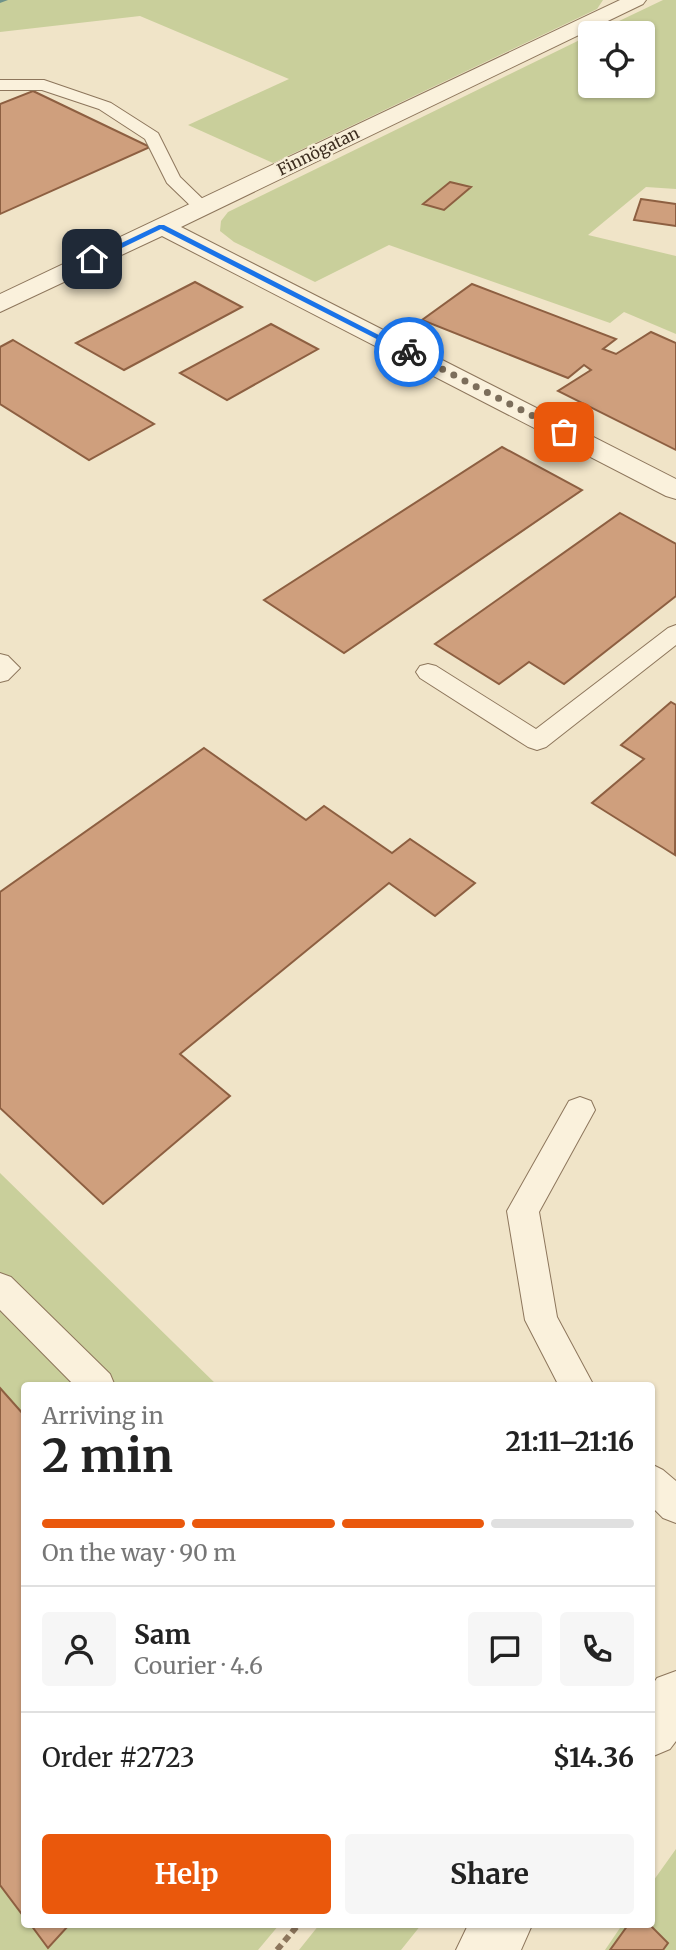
<!DOCTYPE html>
<html lang="en">
<head>
<meta charset="utf-8">
<style>
  :root { --surface:#fff; --page:#f6f6f6; --text:#222; --muted:#767676; --line:#e0e0e0; --accent:#ea580c }
  body { margin:0; font-family:Merriweather,serif; background:var(--page); color:var(--text); height:100vh; display:flex; flex-direction:column; font-size:26px; white-space:nowrap }
  * { box-sizing:border-box; margin:0 }
  p { font-size:23px; color:var(--muted) }
  .icon { flex:none; width:38px; height:38px; fill:none; stroke:currentColor; stroke-width:2; stroke-linecap:round; stroke-linejoin:round }
  .map { position:relative; flex:1; overflow:hidden }
  .side { position:absolute; left:21px; top:1382px; width:634px; height:546px; display:flex; flex-direction:column; background:var(--surface); border-radius:7px; box-shadow:0 2px 5px #0004 }
  .side>* { flex:none }
  .buttons { position:absolute; left:578px; top:21px; display:grid; gap:14px }
  .buttons a { display:grid; place-items:center; width:77px; height:77px; border-radius:7px; background:var(--surface); box-shadow:0 2px 5px #0004; font-size:35px }
  .pin { position:absolute; display:grid; place-items:center; width:60px; height:60px; color:#fff; margin:-30px; border-radius:14px; box-shadow:0 4px 10px #0006 }
  .courier { position:absolute; display:grid; place-items:center; width:70px; height:70px; margin:-35px; border:5px solid #1a73e8; border-radius:50%; background:#fff; color:#222; box-shadow:0 2px 9px #0007 }
  .head em { font-style:normal; font-weight:700 }
  .head div { display:flex; flex-direction:column-reverse }
  .head { display:flex; align-items:center; justify-content:space-between; height:119px; padding:0 21px }
  h1 { font-size:46px; font-weight:700; line-height:52px }
  .bar { display:grid; grid-template-columns:repeat(4,1fr); gap:10px 7px; align-content:center; height:84px; padding:0 21px }
  .bar i { height:9px; border-radius:5px; background:var(--line) }
  .bar .active { background:var(--accent) }
  .bar p { grid-column:span 4 }
  .line { display:flex; align-items:center; gap:18px; padding:0 21px; border-top:2px solid var(--line) }
  .line div { flex:1 }
  .round { display:grid; place-items:center; flex:none; width:74px; height:74px; border-radius:7px; background:var(--page) }
  .action { display:flex; gap:14px; margin-top:auto; padding:14px 21px }
  .action a { flex:1; height:80px; border-radius:7px; background:var(--accent); color:#fff; font-size:28px; font-weight:700; line-height:80px; text-align:center }
  .action a+a { background:var(--page); color:var(--text) }
  .map>svg:first-child { display:block }
</style>
</head>
<body>
<div class="map">
<svg width="676" height="1950" viewBox="0 0 676 1950">
  <rect width="100%" height="100%" fill="#f0e4c8"/>
  <path fill="#c9cf9b" d="M0 0H603L597 9 273 163 188 125 289 79 140 16 0 32Z
    M663 0H676V189L646 187 588 235 676 256V334L624 312 610 323 389 245 315 282 234 242 220 231 221 221 228 212 590 35V86H642V33H594Z
    M0 1173 218 1386H24V1925H279L258 1950H0Z
    M676 1849V1950H605L622 1925H651V1884Z
    M319 1925H421L401 1950H299Z"/>
  <g fill="none" stroke-linecap="round" stroke-linejoin="round">
    <path fill="#6f938a" fill-rule="evenodd" d="M0 0H8L0 3Z"/>
  </g>
  <path fill="#cf9f7d" stroke="#8d5f41" stroke-width="2" d="M33 91 150 147 0 214V104Z
    M450 182 471 187 444 210 423 204Z
    M641 199 676 204V226L634 220Z
    M195 282 242 307 124 370 76 343Z
    M472 284 616 339 603 349 616 354 651 332 676 343V450L558 391 591 370 584 365 568 378 422 320Z
    M271 324 318 349 227 400 180 373Z
    M13 340 154 424 89 460 0 404V347Z
    M502 447 582 490 344 653 264 600Z
    M620 513 676 544V596L564 684 529 662 499 684 435 644Z
    M671 702 676 705 675 855 592 803 644 759 621 745Z
    M204 748 306 820 324 806 392 853 410 839 475 883 435 916 389 883 180 1054 230 1096 103 1204 0 1108V892Z
    M0 1388 24 1415V1917L0 1885Z
    M31 1925H69L48 1948Z
    M628 1925H650L668 1943 663 1950H610Z"/>
  <g fill="none" stroke-linecap="round" stroke-linejoin="round">
    <defs>
      <path id="service" d="M0 80H44L111 103 158 133 180 177 211 207 208 211H196L167 183 145 139 99 109 42 90H0Z
        M676 625V645L546 747 537 750 528 747 420 678 416 672 420 666 428 664 436 666 536 729 668 628Z
        M0 654 8 656 20 668 8 680 0 682Z
        M580 1097 591 1101 595 1110 539 1212 557 1317 594 1386H559L525 1320 507 1211 569 1101Z
        M0 1273 11 1277 110 1374 115 1386H75L0 1310Z
        M651 1464 663 1470 676 1481V1523L663 1518 651 1506Z"/>
      <path id="minor" d="M620 0H646L643 4 181 227 676 479V499L666 496 162 236 0 312V294Z
        M676 1671V1741L670 1749 651 1757V1687L657 1678Z
        M468 1925H532L521 1950H456Z"/>
    </defs>
    <use href="#service" stroke="#8d765c" stroke-width="2"/>
    <use href="#minor" stroke="#8d765c" stroke-width="2"/>
    <path stroke="#8d765c" stroke-width="6" stroke-dasharray="7 4.5" stroke-linecap="butt" d="M277 1950 298 1925"/>
    <use href="#service" fill="#faf1dc" fill-rule="evenodd"/>
    <use href="#minor" fill="#faf1dc" fill-rule="evenodd"/>
  </g>
  <path fill="#1a73e8" d="M159 225H164L412 352 406 354 161 229 95 261 88 259Z"/>
  <g fill="none" stroke-linecap="round" stroke-linejoin="round">
    <path stroke="#7c6e5b" stroke-width="7" stroke-dasharray="0 12.6" d="M409 352 564 432"/>
  </g>
  <g text-anchor="middle" stroke-width="5" stroke-linejoin="round" paint-order="stroke">
    <g font-size="16" fill="#3d2e20" stroke="#f7eed8">
      <text transform="translate(318 151) rotate(-26)" y="6">Finnögatan</text>
    </g>
  </g>
</svg>
<div class="buttons">
<a><svg class="icon" aria-label="locate" viewBox="0 0 24 24"><circle cx="12" cy="12" r="6"/><path d="M12 2v4M12 18v4M2 12h4M18 12h4"/></svg></a>
</div>
<div class="pin" style="left:564px;top:432px;background:#ea580c"><svg class="icon" aria-label="bag" viewBox="0 0 24 24"><path d="M5 8h14l-1 12H6zM9 8a3 3 0 0 1 6 0"/></svg></div>
<div class="pin" style="left:92px;top:259px;background:#1f2937"><svg class="icon" aria-label="home" viewBox="0 0 24 24"><path d="M3 11l9-7 9 7M6 9v11h12V9"/></svg></div>
<div class="courier" style="left:409px;top:352px"><svg class="icon" aria-label="bike" viewBox="0 0 24 24"><circle cx="6" cy="16" r="4"/><circle cx="18" cy="16" r="4"/><path d="M6 16l4-8h5l3 8M10 8l3 8H6M13 5h3"/></svg></div>
<section class="side">
<div class="head"><div><h1>2 min</h1><p>Arriving in</p></div><em>21:11–21:16</em></div>
<div class="bar"><i class="active"></i><i class="active"></i><i class="active"></i><i></i><p>On the way · 90 m</p></div>
<div class="line" style="height:126px"><a class="round"><svg class="icon" aria-label="person" viewBox="0 0 24 24"><circle cx="12" cy="8" r="4"/><path d="M4 21q1-7 8-7t8 7"/></svg></a><div><b>Sam</b><p>Courier · 4.6</p></div><a class="round"><svg class="icon" aria-label="chat" viewBox="0 0 24 24"><path d="M4 5h16v11H9l-5 4z"/></svg></a><a class="round"><svg class="icon" aria-label="phone" viewBox="0 0 24 24"><path d="M5 4h4l2 5-3 2q2 4 5 5l2-3 5 2v4C11 20 4 13 5 4z"/></svg></a></div>
<div class="line" style="height:91px"><div>Order #2723</div><b>$14.36</b></div>
<div class="action"><a>Help</a><a>Share</a></div>
</section>
</div>
</body>
</html>
